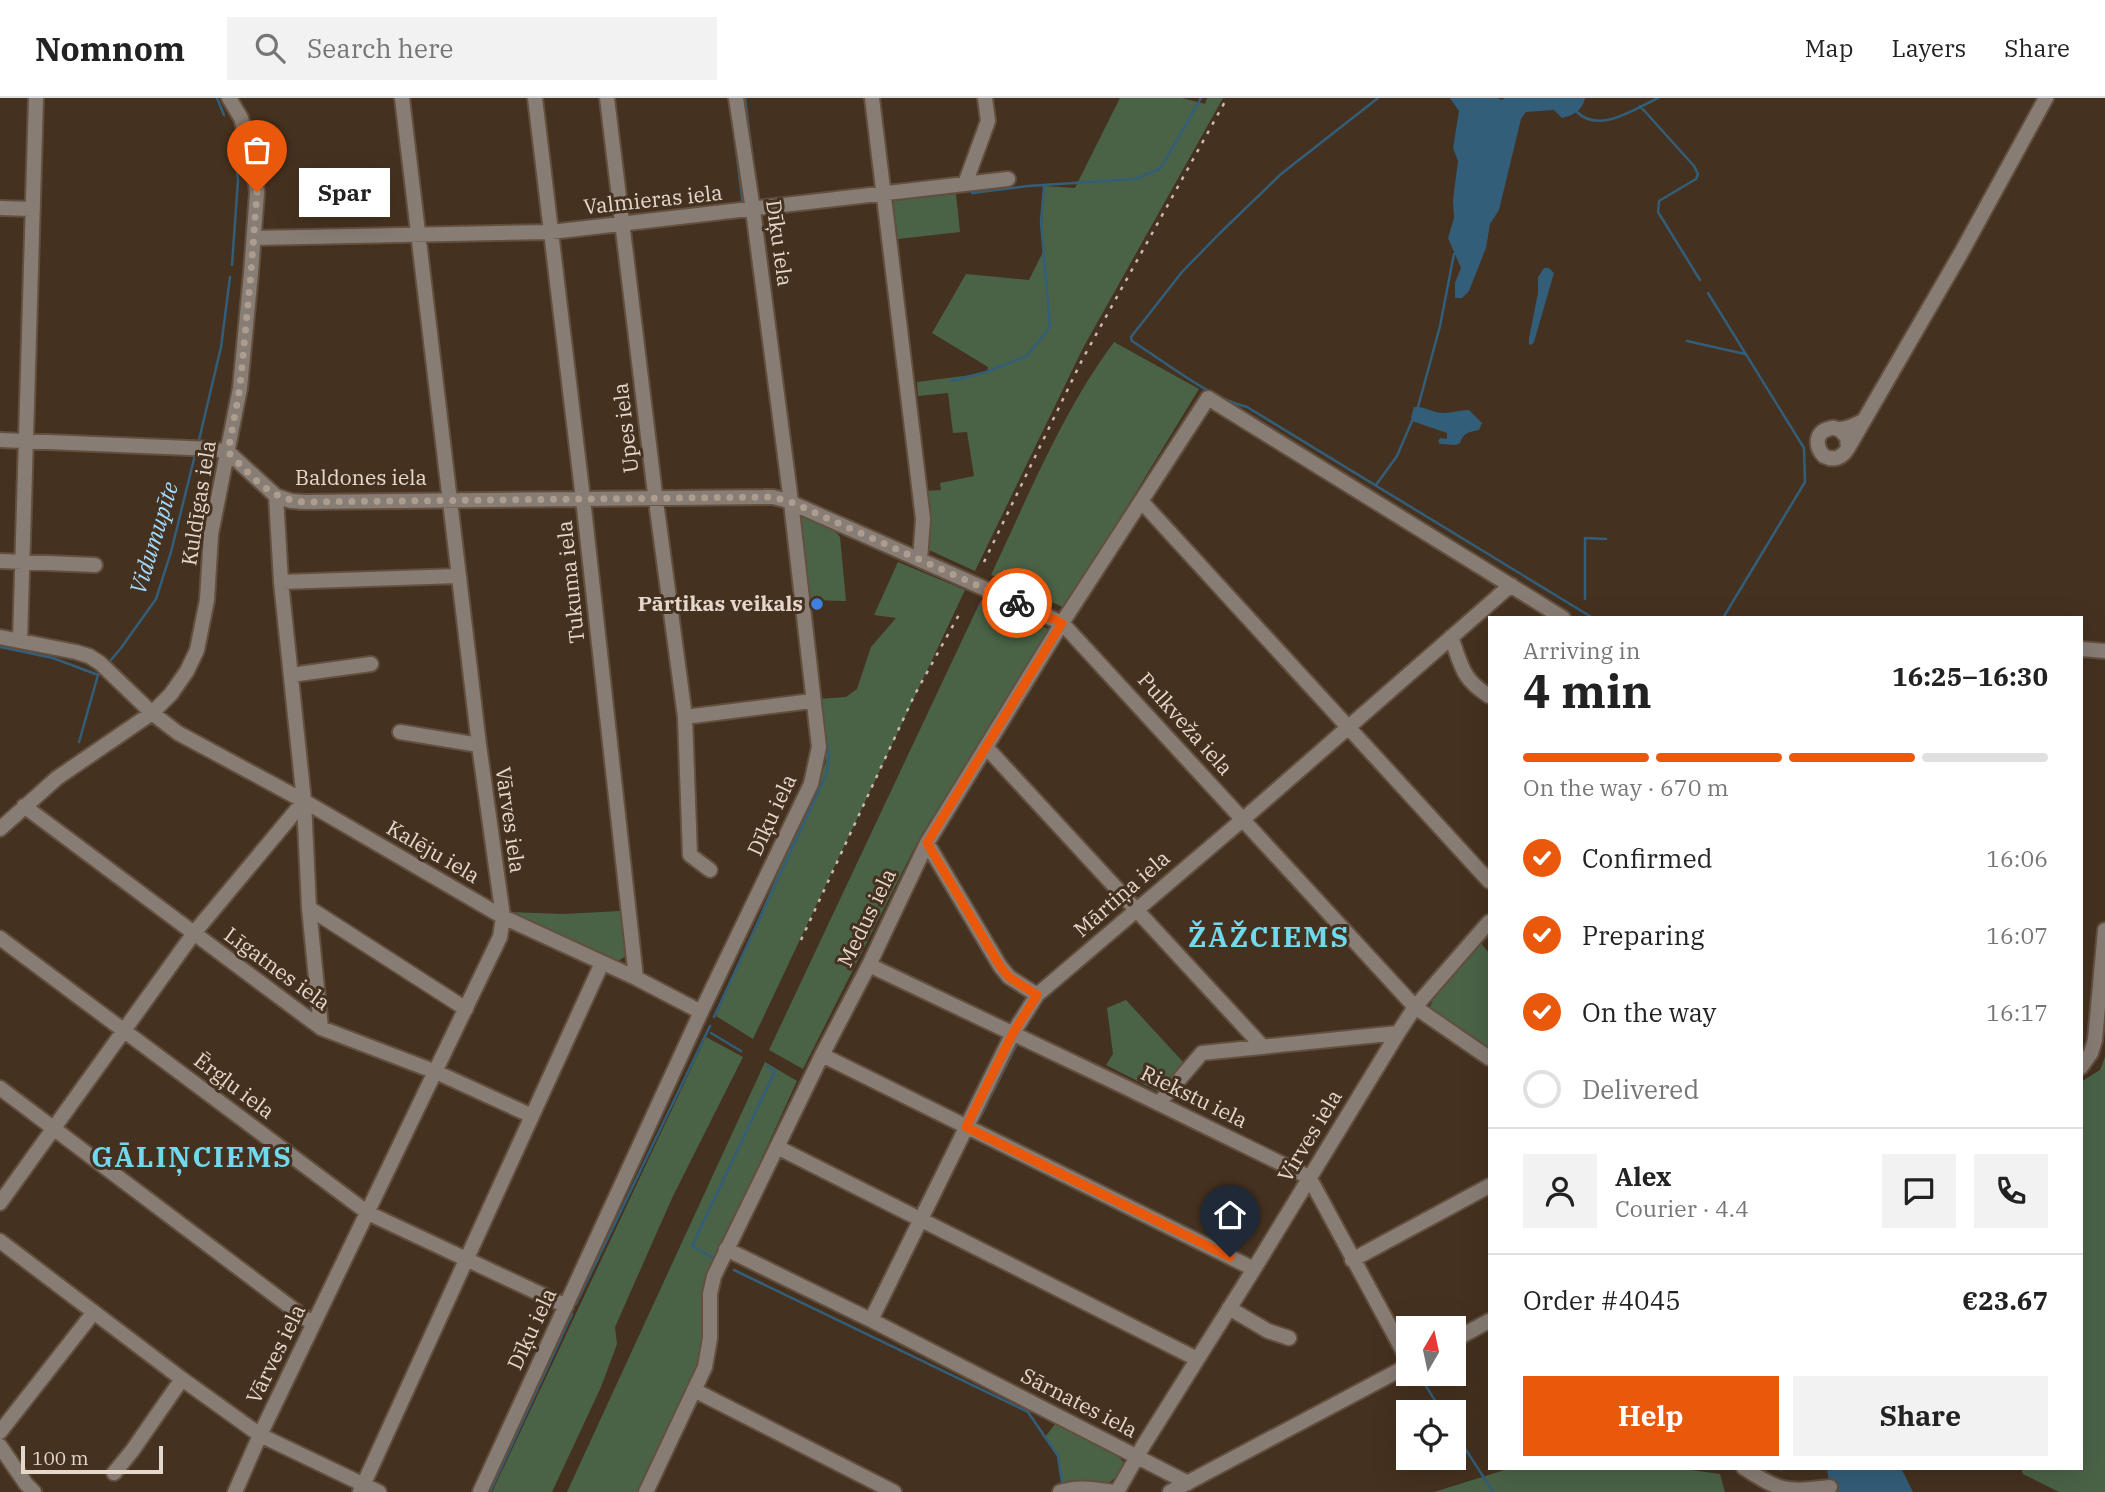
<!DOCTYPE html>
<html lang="en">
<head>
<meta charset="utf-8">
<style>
  :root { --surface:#fff; --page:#f2f2f2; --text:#222; --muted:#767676; --line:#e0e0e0; --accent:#ea580c }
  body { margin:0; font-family:"IBM Plex Serif",serif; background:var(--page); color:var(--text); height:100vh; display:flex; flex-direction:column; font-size:26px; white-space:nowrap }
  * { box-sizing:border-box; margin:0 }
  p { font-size:23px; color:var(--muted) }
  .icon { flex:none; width:38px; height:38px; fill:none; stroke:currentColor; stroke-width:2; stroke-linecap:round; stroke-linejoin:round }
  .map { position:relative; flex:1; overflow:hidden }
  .details { position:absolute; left:1488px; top:518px; width:595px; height:854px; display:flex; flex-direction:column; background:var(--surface); border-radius:0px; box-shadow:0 7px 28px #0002 }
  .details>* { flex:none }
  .needle { width:46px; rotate:9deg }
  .fabs { position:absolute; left:1396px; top:1218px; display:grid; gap:14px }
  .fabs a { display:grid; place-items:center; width:70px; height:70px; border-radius:0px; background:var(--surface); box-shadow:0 7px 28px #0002; font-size:35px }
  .scale { position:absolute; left:21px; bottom:18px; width:142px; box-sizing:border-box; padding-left:7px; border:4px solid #e4d7cc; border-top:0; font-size:19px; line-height:24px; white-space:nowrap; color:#e4d7cc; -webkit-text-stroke:5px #45311f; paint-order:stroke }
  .pin { position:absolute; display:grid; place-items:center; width:60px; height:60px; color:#fff; margin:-72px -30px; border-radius:50% 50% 50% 0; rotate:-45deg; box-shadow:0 0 7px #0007 }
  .pin .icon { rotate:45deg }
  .courier { position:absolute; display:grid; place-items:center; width:70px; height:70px; margin:-35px; border:5px solid #ea580c; border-radius:50%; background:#fff; color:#222; box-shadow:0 2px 9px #0007 }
  .bubble { position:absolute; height:49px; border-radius:0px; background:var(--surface); box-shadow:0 7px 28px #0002; font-size:23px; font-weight:700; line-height:49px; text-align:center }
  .headline em { font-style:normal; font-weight:700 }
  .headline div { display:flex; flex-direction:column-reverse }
  .headline { display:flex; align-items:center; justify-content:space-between; height:119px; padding:0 35px }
  h1 { font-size:46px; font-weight:700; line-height:52px }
  .bar { display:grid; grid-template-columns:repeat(4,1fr); gap:10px 7px; align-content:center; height:84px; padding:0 35px }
  .bar i { height:9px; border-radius:5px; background:var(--line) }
  .bar .active { background:var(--accent) }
  .bar p { grid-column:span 4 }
  .line { display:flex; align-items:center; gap:18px; padding:0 35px; border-top:2px solid var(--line) }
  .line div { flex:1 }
  .round { display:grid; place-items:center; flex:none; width:74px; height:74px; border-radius:0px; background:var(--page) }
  ol { padding:0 35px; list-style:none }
  li { display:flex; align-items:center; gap:21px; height:77px }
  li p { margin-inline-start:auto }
  li .icon { padding:7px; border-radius:50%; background:var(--accent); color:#fff; stroke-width:4 }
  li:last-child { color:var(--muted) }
  li i { width:38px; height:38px; border:4px solid var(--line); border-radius:50% }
  .button { display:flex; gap:14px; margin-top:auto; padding:14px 35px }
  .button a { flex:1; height:80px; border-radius:0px; background:var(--accent); color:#fff; font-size:28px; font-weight:700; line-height:80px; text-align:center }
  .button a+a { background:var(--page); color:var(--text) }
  header { display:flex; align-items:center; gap:42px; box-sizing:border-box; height:98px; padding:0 35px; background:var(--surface); border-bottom:2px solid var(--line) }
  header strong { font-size:33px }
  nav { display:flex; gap:38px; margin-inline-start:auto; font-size:24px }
  .search { width:490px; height:63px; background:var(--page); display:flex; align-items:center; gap:18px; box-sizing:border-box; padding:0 24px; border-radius:0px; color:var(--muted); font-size:26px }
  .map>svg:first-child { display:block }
</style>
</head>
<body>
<header>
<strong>Nomnom</strong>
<div class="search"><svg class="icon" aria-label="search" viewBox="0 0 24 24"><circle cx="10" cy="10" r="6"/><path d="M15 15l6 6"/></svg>Search here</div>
<nav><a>Map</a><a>Layers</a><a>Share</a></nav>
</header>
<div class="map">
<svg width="2105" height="1394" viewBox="0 0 2105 1394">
  <rect width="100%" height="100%" fill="#45311f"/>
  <path fill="#4a6347" d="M1120 0H1182L1205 6 1207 0H1223L1083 250 975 473 929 452 925 393 941 392 940 385 974 378 967 334 953 335 948 295 918 298 917 284 987 275 988 269 932 235 966 176 1029 182 1044 152 1042 131 1044 88 1075 90Z
    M956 96 960 134 898 141 893 103Z
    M1114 244 1199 291 1065 510 991 477C1028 399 1062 314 1114 244Z
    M797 417C812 418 831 427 840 439L846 503 805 502Z
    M898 464 965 492 753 941 716 918 826 664 818 601 846 599 857 591 871 549 896 520 874 517Z
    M981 502 1051 532 919 741 803 971 769 952Z
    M620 813C625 828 630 842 626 858L618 863 606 862 512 822 508 814 563 816Z
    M1481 845 1489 855V946L1488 949 1433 914 1430 909 1434 899Z
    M1126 902 1184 965 1159 994 1106 967 1113 956 1107 910Z
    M706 939 743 959 673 1098 615 1229 617 1246 601 1289 552 1394H492Z
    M2105 959V1394H2059L2023 1376 2021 1370H2081V984L2100 972Z
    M765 964 797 983 707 1180 699 1266 638 1394H567Z
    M1056 1325 1117 1357 1124 1365 1117 1378 1109 1385H1062L1058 1358 1045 1339Z
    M1511 1370H1677L1720 1376 1725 1394H1434Z"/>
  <path fill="#335e79" d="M1450 0H1497L1502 2 1505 0H1585C1582 13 1574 17 1562 20L1554 12 1526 14 1521 21 1499 112 1490 126 1486 150 1469 193 1462 200H1455V185L1461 170 1448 140 1454 120 1453 102 1458 63 1453 50 1459 13Z
    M1544 170H1549L1554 175 1534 244 1531 247 1529 246V240L1538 195V179Z
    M1414 309C1425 308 1433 315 1444 315 1453 315 1460 312 1469 312L1482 325 1479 332C1469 334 1463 335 1460 345L1456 347 1440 346 1438 343 1440 340 1447 341V335L1412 323 1411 319Z
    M1827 1370H1901L1913 1394H1830Z"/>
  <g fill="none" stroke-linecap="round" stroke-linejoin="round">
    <path stroke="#335e79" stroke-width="2.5" d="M217 0 224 17
      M745 0 756 87
      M1378 0 1281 76 1219 136 1182 174 1131 239 1132 243C1165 264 1210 300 1247 309L1593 520
      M1640 8 1694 68 1698 76 1696 81 1659 103 1658 114 1700 182
      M731 10 743 108
      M1577 14C1599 36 1634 11 1658 0
      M972 95 1028 88 1136 81 1161 70 1201 0
      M761 117 771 194
      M232 167 238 82 234 46
      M1708 195 1804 350 1805 384 1723 520
      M1687 243 1745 256
      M951 283 986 274 1027 258 1050 229 1041 124 1044 88
      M783 287 797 393
      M1418 309 1440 228 1454 156
      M199 342 221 249 230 179
      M1376 387 1397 358 1412 323
      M1585 501V440L1606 441
      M0 549 53 560 98 577 100 575
      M110 563 121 550 156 501 171 454 195 357
      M79 644 98 577
      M1019 912 1027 900
      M714 919 827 675 829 658 822 616
      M711 935 741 953
      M980 1020 1017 946
      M713 1160 692 1148 775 973 767 968
      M734 1172 1028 1314 1058 1358 1062 1385
      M576 1206 710 928
      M1426 1288 1442 1314
      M1454 1333 1493 1394
      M1780 1370 1781 1372
      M490 1394 572 1216"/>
    <defs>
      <path id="minor" d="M535 0 583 401 636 880
        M607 0 655 396 685 619 690 757 710 772
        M872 0 923 421 920 462
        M965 86 988 23 985 0
        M0 110 32 111
        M254 140 551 134 1008 81
        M1839 331 1847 339 1848 350C1842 360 1834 363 1824 358 1816 350 1814 335 1828 331 1836 328 1832 331 1840 331 1847 331 1855 327 1861 324
        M0 342 213 351 228 354 276 398 291 403 304 404 773 399 785 402 1062 525 1415 909 1489 960
        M1848 350 1961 155 2046 0
        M276 398 281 484 304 703 309 810 321 930
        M1141 403 1489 783
        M0 463 95 467
        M281 484 458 478
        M0 539 76 554 89 558 100 565 152 615 178 635 304 703 503 819 636 880 701 914
        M1451 539C1462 568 1461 580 1489 598
        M20 543 36 0
        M2081 551 2105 553
        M291 577 371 566
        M685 619 812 603
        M400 634 479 647
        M986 649 1263 949
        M24 708 321 930 436 974 532 1018
        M0 731 57 680 152 615 171 596 187 573 197 552 207 502 211 436 240 290 251 175 257 94 252 60 241 20 229 0
        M927 745 1000 868 1009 879 1037 897
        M309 810 466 911
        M0 840 368 1115 566 1208
        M869 867 1123 988 1309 1079 1409 1264
        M822 957 1254 1171
        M2081 969 2091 955 2095 942 2105 832
        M0 990 313 1226
        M1159 1005 1202 955 1398 935
        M777 1049 1197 1261
        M0 1105 194 835 304 703
        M0 1143 182 1281 260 1337 379 1394
        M726 1151 871 1222 1188 1385
        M1352 1162 1489 1088
        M1229 1210 1268 1233 1289 1240
        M871 1222 1013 935 1037 897 1248 717 1511 487
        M1454 1242 1489 1223
        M694 1292 894 1394
        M0 1334 94 1214
        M0 1348 26 1386 34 1394
        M1744 1370C1781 1394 1786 1394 1830 1389
        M114 1375 132 1353 182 1281
        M235 1394 260 1337 500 839 503 819 479 647 402 0
        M360 1394 602 865
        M480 1394 701 914 811 686 819 649 791 404 753 112 736 0
        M646 1394 705 1269 710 1240V1196L714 1178 822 957 869 867 927 745 1062 525 1208 300 1563 520
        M1060 1394C1078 1388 1096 1391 1114 1394
        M1117 1394 1143 1348 1254 1171 1398 935 1415 909 1489 824
        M1170 1394 1409 1267"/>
    </defs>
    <use href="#minor" stroke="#624f3e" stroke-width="18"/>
    <use href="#minor" stroke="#887d75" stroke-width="14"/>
    <path stroke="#c9bbaf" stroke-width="2.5" stroke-dasharray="3.5 7" stroke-linecap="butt" d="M984 464 1082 262 1227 0
      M801 842 914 598 961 513"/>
  </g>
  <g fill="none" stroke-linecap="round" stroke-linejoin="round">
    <path stroke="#ac9d8f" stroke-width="7" stroke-dasharray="0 12.6" d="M257 94 251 175 240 289 228 354C252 378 268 401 304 404L773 399 791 404 1017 505"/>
    <path stroke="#ea580c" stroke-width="9" d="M1017 505 1062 525 927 745 1000 868 1009 879 1037 897 1013 935 966 1029 1230 1159"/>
  </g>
  <circle fill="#3f7fe0" stroke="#45311f" stroke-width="2.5" cx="817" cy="506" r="7"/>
  <g text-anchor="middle" stroke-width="6" stroke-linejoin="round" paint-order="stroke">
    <g font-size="21" fill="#e4d7cc" stroke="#45311f">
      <text transform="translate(653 102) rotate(-6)" y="7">Valmieras iela</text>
      <text transform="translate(779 145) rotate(82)" y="7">Dīķu iela</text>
      <text transform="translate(626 330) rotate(-97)" y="7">Upes iela</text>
      <text x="361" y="387">Baldones iela</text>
      <text transform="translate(199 405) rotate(-81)" y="7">Kuldīgas iela</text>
      <text transform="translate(571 484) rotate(-96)" y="7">Tukuma iela</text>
      <text transform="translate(1185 626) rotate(48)" y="7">Pulkveža iela</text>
      <text transform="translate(772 717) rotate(-65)" y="7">Dīķu iela</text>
      <text transform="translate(510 722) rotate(82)" y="7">Vārves iela</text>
      <text transform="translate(433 754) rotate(30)" y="7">Kalēju iela</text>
      <text transform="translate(1122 796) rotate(-41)" y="7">Mārtiņa iela</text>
      <text transform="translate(867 820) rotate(-64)" y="7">Medus iela</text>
      <text transform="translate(277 871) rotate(36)" y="7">Līgatnes iela</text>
      <text transform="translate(234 988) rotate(37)" y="7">Ērgļu iela</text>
      <text transform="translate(1194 999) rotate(26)" y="7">Riekstu iela</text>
      <text transform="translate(1310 1038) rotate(-59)" y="7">Virves iela</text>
      <text transform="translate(532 1231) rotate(-65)" y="7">Dīķu iela</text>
      <text transform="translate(276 1256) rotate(-64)" y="7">Vārves iela</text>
      <text transform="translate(1079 1305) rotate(27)" y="7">Sārnates iela</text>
    </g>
    <g font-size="21" font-weight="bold" fill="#e4d7cc" stroke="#45311f" text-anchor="end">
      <text x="803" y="513">Pārtikas veikals</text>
    </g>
    <g font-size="23" font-style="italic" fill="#a2d9fe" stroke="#45311f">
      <text transform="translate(154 440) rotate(-73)" y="8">Vidumupīte</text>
    </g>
    <g font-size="28" font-weight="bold" letter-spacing="2" fill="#71d9ec" stroke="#45311f">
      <text x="1269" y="849">ŽĀŽCIEMS</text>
      <text x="192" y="1069">GĀLIŅCIEMS</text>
    </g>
  </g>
</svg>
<div class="fabs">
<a><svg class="needle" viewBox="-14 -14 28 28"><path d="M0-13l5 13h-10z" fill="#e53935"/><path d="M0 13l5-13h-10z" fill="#767676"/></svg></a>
<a><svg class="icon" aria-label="locate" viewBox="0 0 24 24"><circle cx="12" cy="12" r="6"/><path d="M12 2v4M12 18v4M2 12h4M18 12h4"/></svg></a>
</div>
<div class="scale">100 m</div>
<div class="pin" style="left:257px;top:94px;background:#ea580c"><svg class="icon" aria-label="bag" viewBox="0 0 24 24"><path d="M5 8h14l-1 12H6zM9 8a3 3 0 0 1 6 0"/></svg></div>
<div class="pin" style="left:1230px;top:1159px;background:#1f2937"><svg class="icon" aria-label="home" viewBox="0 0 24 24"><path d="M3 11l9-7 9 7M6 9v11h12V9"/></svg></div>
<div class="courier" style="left:1017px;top:505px"><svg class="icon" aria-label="bike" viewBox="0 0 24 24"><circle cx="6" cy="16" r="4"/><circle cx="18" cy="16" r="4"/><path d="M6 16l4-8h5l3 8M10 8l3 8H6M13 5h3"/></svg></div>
<div class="bubble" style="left:299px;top:70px;width:91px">Spar</div>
<section class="details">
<div class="headline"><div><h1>4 min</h1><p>Arriving in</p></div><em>16:25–16:30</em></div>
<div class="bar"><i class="active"></i><i class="active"></i><i class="active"></i><i></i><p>On the way · 670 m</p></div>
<ol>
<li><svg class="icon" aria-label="check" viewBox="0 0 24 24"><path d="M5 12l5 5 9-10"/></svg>Confirmed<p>16:06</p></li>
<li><svg class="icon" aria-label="check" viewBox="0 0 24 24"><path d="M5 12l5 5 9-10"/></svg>Preparing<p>16:07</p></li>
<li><svg class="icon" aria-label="check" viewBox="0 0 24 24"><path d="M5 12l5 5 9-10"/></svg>On the way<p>16:17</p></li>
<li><i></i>Delivered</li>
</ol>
<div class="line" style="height:126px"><a class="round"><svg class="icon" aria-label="person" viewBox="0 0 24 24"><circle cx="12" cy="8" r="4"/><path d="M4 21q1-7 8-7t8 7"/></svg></a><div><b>Alex</b><p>Courier · 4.4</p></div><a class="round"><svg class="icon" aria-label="chat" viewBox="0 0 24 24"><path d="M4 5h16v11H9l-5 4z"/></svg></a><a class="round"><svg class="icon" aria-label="phone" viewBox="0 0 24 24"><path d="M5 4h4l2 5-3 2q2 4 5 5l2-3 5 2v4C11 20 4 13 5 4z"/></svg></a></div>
<div class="line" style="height:91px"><div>Order #4045</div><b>€23.67</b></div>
<div class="button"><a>Help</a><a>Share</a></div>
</section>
</div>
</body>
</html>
